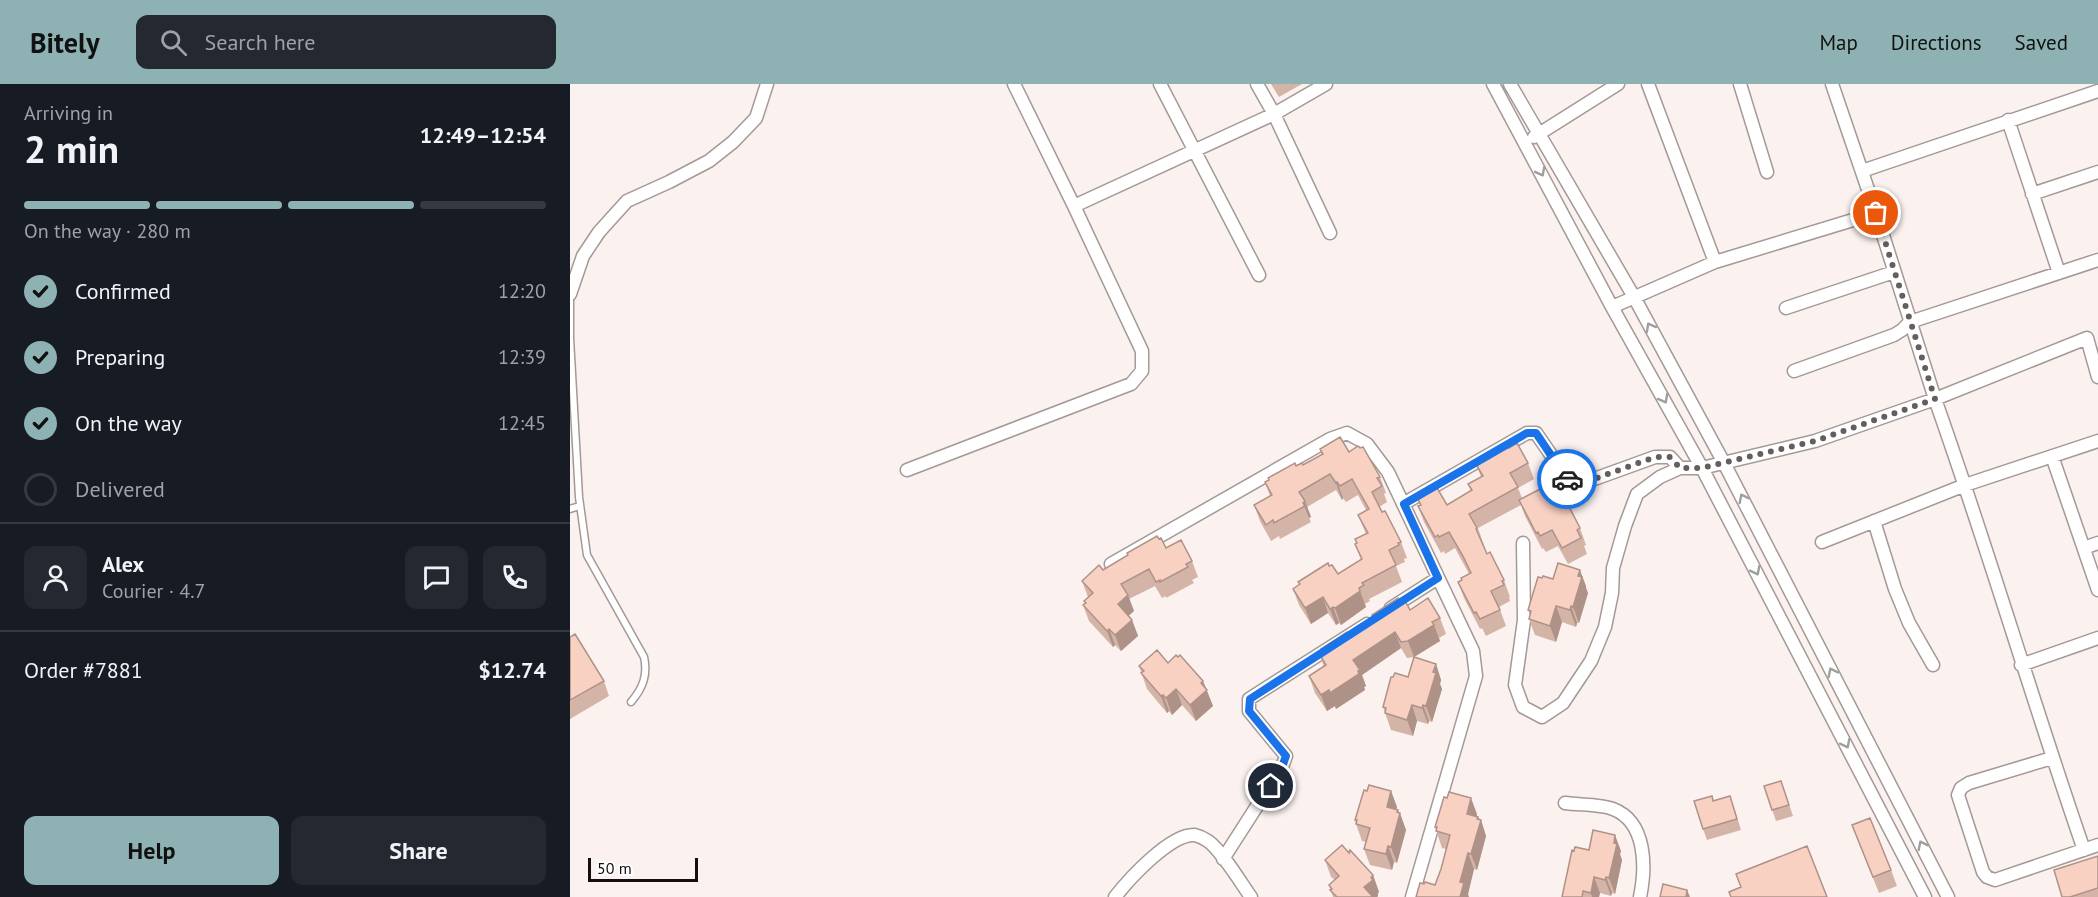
<!DOCTYPE html>
<html lang="en">
<head>
<meta charset="utf-8">
<style>
  :root { --surface:#171b24; --page:#242831; --text:#f1f3f6; --muted:#9ea1a6; --line:#363941; --accent:#8eb2b3 }
  body { margin:0; font-family:"PT Sans",sans-serif; background:var(--page); color:var(--text); height:100vh; display:flex; flex-direction:column; font-size:22px; white-space:nowrap }
  * { box-sizing:border-box; margin:0 }
  p { font-size:20px; color:var(--muted) }
  .icon { flex:none; width:33px; height:33px; fill:none; stroke:currentColor; stroke-width:2; stroke-linecap:round; stroke-linejoin:round }
  .map { position:relative; flex:1; overflow:hidden }
  .sheet { display:flex; flex-direction:column; background:var(--surface); width:570px }
  .sheet>* { flex:none }
  .scale { position:absolute; left:18px; bottom:15px; width:110px; box-sizing:border-box; padding-left:6px; border:3px solid #120f0e; border-top:0; font-size:16px; line-height:21px; white-space:nowrap; color:#120f0e; -webkit-text-stroke:4px #fff; paint-order:stroke }
  .pin { position:absolute; display:grid; place-items:center; width:51px; height:51px; color:#fff; margin:-26px; border:3px solid #fff; border-radius:50%; box-shadow:0 2px 6px #0007 }
  .courier { position:absolute; display:grid; place-items:center; width:60px; height:60px; margin:-30px; border:4px solid #1a73e8; border-radius:50%; background:#fff; color:#222; box-shadow:0 2px 8px #0007 }
  .summary em { font-style:normal; font-weight:700 }
  .summary div { display:flex; flex-direction:column-reverse }
  .summary { display:flex; align-items:center; justify-content:space-between; height:102px; padding:0 24px }
  h1 { font-size:39px; font-weight:700; line-height:45px }
  .bar { display:grid; grid-template-columns:repeat(4,1fr); gap:9px 6px; align-content:center; height:72px; padding:0 24px }
  .bar i { height:8px; border-radius:4px; background:var(--line) }
  .bar .selected { background:var(--accent) }
  .bar p { grid-column:span 4 }
  .line { display:flex; align-items:center; gap:15px; padding:0 24px; border-top:2px solid var(--line) }
  .line div { flex:1 }
  .round { display:grid; place-items:center; flex:none; width:63px; height:63px; border-radius:12px; background:var(--page) }
  ol { padding:0 24px; list-style:none }
  li { display:flex; align-items:center; gap:18px; height:66px }
  li p { margin-inline-start:auto }
  li .icon { padding:6px; border-radius:50%; background:var(--accent); color:#111; stroke-width:4 }
  li:last-child { color:var(--muted) }
  li i { width:33px; height:33px; border:3px solid var(--line); border-radius:50% }
  .cta { display:flex; gap:12px; margin-top:auto; padding:12px 24px }
  .cta a { flex:1; height:69px; border-radius:12px; background:var(--accent); color:#111; font-size:24px; font-weight:700; line-height:69px; text-align:center }
  .cta a+a { background:var(--page); color:var(--text) }
  header { display:flex; align-items:center; gap:36px; box-sizing:border-box; height:84px; padding:0 30px; background:var(--accent); color:#111 }
  header strong { font-size:28px }
  nav { display:flex; gap:33px; margin-inline-start:auto; font-size:21px }
  .search { width:420px; height:54px; background:var(--page); display:flex; align-items:center; gap:15px; box-sizing:border-box; padding:0 21px; border-radius:12px; color:var(--muted); font-size:22px }
  main { display:flex; flex:1; min-height:0 }
  .map>svg:first-child { display:block }
</style>
</head>
<body>
<header>
<strong>Bitely</strong>
<div class="search"><svg class="icon" aria-label="search" viewBox="0 0 24 24"><circle cx="10" cy="10" r="6"/><path d="M15 15l6 6"/></svg>Search here</div>
<nav><a>Map</a><a>Directions</a><a>Saved</a></nav>
</header>
<main>
<section class="sheet">
<div class="summary"><div><h1>2 min</h1><p>Arriving in</p></div><em>12:49–12:54</em></div>
<div class="bar"><i class="selected"></i><i class="selected"></i><i class="selected"></i><i></i><p>On the way · 280 m</p></div>
<ol>
<li><svg class="icon" aria-label="check" viewBox="0 0 24 24"><path d="M5 12l5 5 9-10"/></svg>Confirmed<p>12:20</p></li>
<li><svg class="icon" aria-label="check" viewBox="0 0 24 24"><path d="M5 12l5 5 9-10"/></svg>Preparing<p>12:39</p></li>
<li><svg class="icon" aria-label="check" viewBox="0 0 24 24"><path d="M5 12l5 5 9-10"/></svg>On the way<p>12:45</p></li>
<li><i></i>Delivered</li>
</ol>
<div class="line" style="height:108px"><a class="round"><svg class="icon" aria-label="person" viewBox="0 0 24 24"><circle cx="12" cy="8" r="4"/><path d="M4 21q1-7 8-7t8 7"/></svg></a><div><b>Alex</b><p>Courier · 4.7</p></div><a class="round"><svg class="icon" aria-label="chat" viewBox="0 0 24 24"><path d="M4 5h16v11H9l-5 4z"/></svg></a><a class="round"><svg class="icon" aria-label="phone" viewBox="0 0 24 24"><path d="M5 4h4l2 5-3 2q2 4 5 5l2-3 5 2v4C11 20 4 13 5 4z"/></svg></a></div>
<div class="line" style="height:78px"><div>Order #7881</div><b>$12.74</b></div>
<div class="cta"><a>Help</a><a>Share</a></div>
</section>
<div class="map">
<svg width="1528" height="813" viewBox="0 0 1528 813">
  <rect width="100%" height="100%" fill="#fbf1ee"/>
  <g fill="none" stroke-linecap="round" stroke-linejoin="round">
    <defs>
      <path id="lane" d="M0 210V254L9 413 17 471 74 573C78 591 73 604 61 618
        M0 425 10 422"/>
      <path id="street" d="M590 0 689 191
        M687 0 704 30 760 149
        M923 0 1042 223 1132 384 1355 813
        M940 0 1064 213 1154 379 1378 813
        M1078 0 1145 178
        M1170 0 1197 88
        M1438 36 1489 189
        M964 53 1048 0
        M1292 87 1528 7
        M1462 110 1528 88
        M504 122 704 30 756 0
        M0 210 13 172 29 148 57 117 99 98 139 77 163 58 186 34 197 0
        M1042 223 1145 178 1306 129 1262 0
        M1216 224 1324 188
        M1224 287 1324 251 1332 246 1340 238 1528 176
        M1482 372 1528 506
        M337 386 561 300 572 287V267L504 122 444 0
        M833 420 957 349H966L999 397 1005 399 1016 398 1085 373H1100L1110 384
        M1304 437 1325 505 1339 539 1363 581
        M1252 458 1395 401 1528 357
        M953 459 954 536 945 601 953 623 972 633 993 619 1021 577 1035 543 1042 509 1043 484 1055 442 1067 410 1090 393 1110 384H1132L1245 357 1365 315 1306 129
        M1514 464 1528 459
        M541 480 760 355 777 349 797 360 818 388 903 567 906 592 842 813
        M821 524 868 494
        M1451 581 1528 554
        M1482 674 1399 699 1391 704 1388 711 1413 788 1417 793 1425 796 1528 761
        M995 719C1008 721 1031 720 1043 725 1077 738 1076 784 1070 813
        M1514 766C1462 616 1418 464 1365 315L1517 254 1528 293
        M653 775 712 683 716 672 679 627V615L797 540
        M545 813C559 795 601 749 625 751 629 752 635 755 638 757 651 766 671 799 681 813"/>
    </defs>
    <use href="#lane" stroke="#a39996" stroke-width="9"/>
    <use href="#street" stroke="#a39996" stroke-width="15"/>
    <use href="#lane" stroke="#fff" stroke-width="6"/>
    <use href="#street" stroke="#fff" stroke-width="12"/>
  </g>
  <path fill="#d5b4a8" d="M701 0H732L709 13Z
    M939 364 958 379 964 395 948 404 952 414 980 418 1010 444 1016 461 1014 462 1017 470 998 480 988 462 976 468 973 464 972 465 955 432 951 421 908 444 917 470 934 496 940 513H939L940 517 929 523 936 542 916 552 912 544 910 545 894 514 888 498 899 490 898 488 885 464 875 470 874 467 871 469 854 438 848 422 850 421 847 413 877 421 901 407 898 400 911 393 907 382 909 381 908 377Z
    M750 365 779 368 810 393 816 409 814 410 817 418 809 423 831 458 837 474 834 475 835 478 826 482 832 498 799 515 800 517 795 520 796 523 771 541 769 539 766 541 758 529 741 540 729 521 723 505 730 501 728 498 759 482 768 490 791 476 785 460 787 459 785 455 796 450 788 431 796 426 788 411 776 418 773 414 772 416 766 406 737 423 741 433 739 434 741 438 710 455 709 452 701 457 690 437 684 421 700 412 695 398 726 382 733 381 752 371Z
    M589 455 596 464 622 477 628 493 622 496 624 499 596 514V512L592 514 585 502 559 515 564 527 558 532 562 536 568 552 551 567 545 561 543 563 519 537 513 521 515 519 514 517 518 513 512 497Z
    M972 494 983 495 1016 502V504L1018 509 1009 539H1007L1006 543 992 538 986 558 965 551 959 535 960 531 958 526Z
    M840 526 870 534 876 550 869 554 870 557 844 573 866 580 871 596 870 600 872 605 862 638 859 637 858 640 847 637 843 652 821 646 813 623 838 593 844 573 837 574 831 564 792 591 796 602 794 603 795 606 766 625 765 622 757 627 745 609 739 592 754 583 749 569 779 551 803 534 802 531Z
    M0 553 34 597 39 612 0 635Z
    M598 579 633 597 643 622 626 637 612 621 602 631 599 627 597 629 577 605 569 582Z
    M1211 697 1223 732 1206 737 1194 702Z
    M797 707H821L827 723 826 726H828L836 746 827 779 824 778 822 786 800 781 794 765 796 758 792 757 786 740 785 736Z
    M1142 712 1144 717 1164 723 1171 746 1137 756 1133 745Z
    M907 730V732L911 736 916 752 907 786 904 785 898 810 871 785 876 765 872 764 865 743Z
    M1282 741 1321 786 1327 802 1309 809Z
    M1019 766 1051 767 1050 770 1052 776 1045 810 1042 809 1041 812 1030 809 1029 813H992L1004 767Z
    M779 769 803 791 809 808 808 809V812L807 813H763L759 801 765 796 761 793 755 776Z
    M1528 772V813H1492Z"/>
  <path fill="#ae9288" d="M767 398 773 414 772 416 766 399Z
    M735 417 741 433 739 434 733 419Z
    M1010 486 1016 502V504L1018 509 1009 539 1003 523 1008 492Z
    M790 507 796 523 771 541 765 524Z
    M558 511 564 527 553 537 548 520Z
    M753 513 758 529 741 540 735 524Z
    M986 522 992 538 986 558 980 542Z
    M1001 522 1007 539 1006 543 1000 526Z
    M763 523 769 539 766 541 760 525Z
    M562 536 568 552 551 567 545 551Z
    M864 541 870 557 844 573 838 557Z
    M539 545 545 561 543 563 537 547Z
    M825 548 831 564 792 591 796 602 794 603 795 606 766 625 760 609 783 576Z
    M866 580 871 596 870 600 872 605 862 638 856 622Z
    M633 597 643 622 626 637 620 621 631 599Z
    M606 605 612 621 602 631 596 614Z
    M759 606 765 622 757 627 751 611Z
    M593 611 599 627 597 629 591 612Z
    M842 621 847 637 843 652 837 636Z
    M853 621 859 637 858 640 852 624Z
    M821 707 827 723 823 739 817 723Z
    M901 714 907 730 903 746 897 730Z
    M828 726 830 732V729L836 746 827 779 821 763Z
    M908 733 910 738 911 736 916 752 907 786 901 770Z
    M1045 751 1051 767 1050 770 1052 776 1045 810 1039 794Z
    M818 762 824 778 822 786 816 770Z
    M898 769 904 785 898 810 899 813H890V798Z
    M803 791 809 808 808 809V812L807 813H798L794 803Z
    M1024 793 1030 809 1029 813H1022L1021 809Z
    M1036 793 1042 809 1041 812 1035 796Z
    M1117 806 1120 813H1116Z"/>
  <path fill="#f8d1c3" stroke="#ae9288" stroke-width="1.5" d="M770 353 779 368 788 362 790 364 793 363 810 393 807 394 812 402 802 408 812 428 815 427 831 458 828 459 829 461 819 466 826 481 792 499 794 501 789 504 790 507 765 524 763 523 760 525 753 513 735 524 723 505 730 500 728 498 758 479 759 482 762 481 768 490 792 475 785 460 787 459 785 455 798 449 788 431 799 425 782 395 770 402 767 398 766 399 760 390 729 408 735 417 733 419 735 422 704 439 703 436 696 441 684 421 702 411 695 398 699 396 698 394 725 379 726 382 732 379 733 381 753 370 750 365Z
    M947 359 958 379 940 389 948 403 899 430 907 444 906 445 917 470 920 468 934 496 932 497 934 501 921 507 930 526 910 535 906 528 904 529 888 498 892 496 891 494 901 489 893 472 879 448 869 453 868 451 865 453 848 422 851 421 847 413 866 402 877 421 902 406 898 400 913 392 907 382 909 380 908 377 938 361 939 364Z
    M972 404 980 418 990 413 991 415 994 413 1010 444 1007 446 1011 454 992 464 982 446 970 452 968 448 966 449 949 416Z
    M587 452 589 455 591 454 596 464 611 456 622 477 616 480 618 483 590 498V496L586 498 579 485 551 500 558 511 548 520 562 536 545 551 539 545 537 547 513 521 516 519 514 517 523 509 512 497 529 481 533 486 558 471 557 469Z
    M988 479 1010 486 1008 492 1012 493 1003 523 1001 522 1000 526 986 522 980 542 959 535 961 527 958 526 968 493 972 494 973 492 983 495Z
    M833 513 840 526 858 514 870 534 862 538 864 541 838 557 831 558 825 548 783 576 790 586 788 587 789 590 760 609 759 606 751 611 739 592 756 581 749 569 752 567 751 565 777 548 779 551 804 534 802 531 828 514 829 516Z
    M5 550 34 597 0 616V553Z
    M587 566 598 579 606 571 608 573 610 571 633 597 631 599 637 606 620 621 606 605 596 614 593 611 591 612 571 589 574 587 569 582Z
    M844 573 866 580 863 588 866 589 856 622 853 621 852 624 842 621 837 636 815 629 816 624 813 623 821 593H823L825 589 838 593Z
    M1211 697 1219 721 1202 726 1194 702Z
    M799 701 821 707 817 723 828 726 827 728 830 729 821 763 818 762 816 770 794 765 800 744 786 740 787 736H785L794 706 797 707Z
    M879 708 901 714 897 730 908 733 907 735 911 736 901 770 898 769 890 798 894 799 890 813H846L850 799 854 800 855 798 865 801 871 785 880 751 866 747 867 743H865L874 713 877 714Z
    M1142 712 1143 717 1160 712 1167 735 1133 745 1124 717Z
    M1300 734 1321 786 1303 793 1282 741Z
    M1023 746 1045 751 1044 759 1047 760 1039 794 1036 793 1035 796 1024 793 1021 809 1013 807 1012 813H992L1002 766 1004 767 1005 763 1019 766Z
    M772 761 779 769 780 766 803 791 801 794 803 796 794 803 803 813H767L760 806 762 805 759 801 769 792 755 776Z
    M1237 762 1257 813H1161L1159 808 1171 803 1166 790Z
    M1528 772V804L1500 813H1492L1484 786Z
    M1093 800 1117 806 1116 813H1090Z"/>
  <defs><path id="oneway-chevron" d="M-2-3.5L2.5 0L-2 3.5" fill="none" stroke-width="1.6" stroke-linecap="round" stroke-linejoin="round" transform="scale(1.5)"/></defs>
  <g stroke="#a09f9f">
    <use href="#oneway-chevron" transform="translate(971 88) rotate(62)"/>
    <use href="#oneway-chevron" transform="translate(1080 243) rotate(-119)"/>
    <use href="#oneway-chevron" transform="translate(1094 315) rotate(61)"/>
    <use href="#oneway-chevron" transform="translate(1173 414) rotate(-117)"/>
    <use href="#oneway-chevron" transform="translate(1186 487) rotate(63)"/>
    <use href="#oneway-chevron" transform="translate(1262 588) rotate(-117)"/>
    <use href="#oneway-chevron" transform="translate(1276 660) rotate(63)"/>
    <use href="#oneway-chevron" transform="translate(1352 761) rotate(-117)"/>
  </g>
  <g fill="none" stroke-linecap="round" stroke-linejoin="round">
    <path stroke="#645e5c" stroke-width="6" stroke-dasharray="0 10.8" d="M997 395 1005 399 1016 398 1085 373H1100L1110 384H1132L1245 357 1365 315 1306 129"/>
    <path stroke="#1a73e8" stroke-width="8" d="M701 702 712 683 716 672 679 627 680 615 868 494 834 420 957 349H966L997 395"/>
  </g>
</svg>
<div class="scale">50 m</div>
<div class="pin" style="left:1306px;top:129px;background:#ea580c"><svg class="icon" aria-label="bag" viewBox="0 0 24 24"><path d="M5 8h14l-1 12H6zM9 8a3 3 0 0 1 6 0"/></svg></div>
<div class="pin" style="left:701px;top:702px;background:#1f2937"><svg class="icon" aria-label="home" viewBox="0 0 24 24"><path d="M3 11l9-7 9 7M6 9v11h12V9"/></svg></div>
<div class="courier" style="left:997px;top:395px"><svg class="icon" aria-label="car" viewBox="0 0 24 24"><path d="M5 17H2v-5l4-1 3-4h7l3 4 3 1v5h-3M9 17h6M6 11h13"/><circle cx="7" cy="17" r="2"/><circle cx="17" cy="17" r="2"/></svg></div>
</div>
</main>
</body>
</html>
